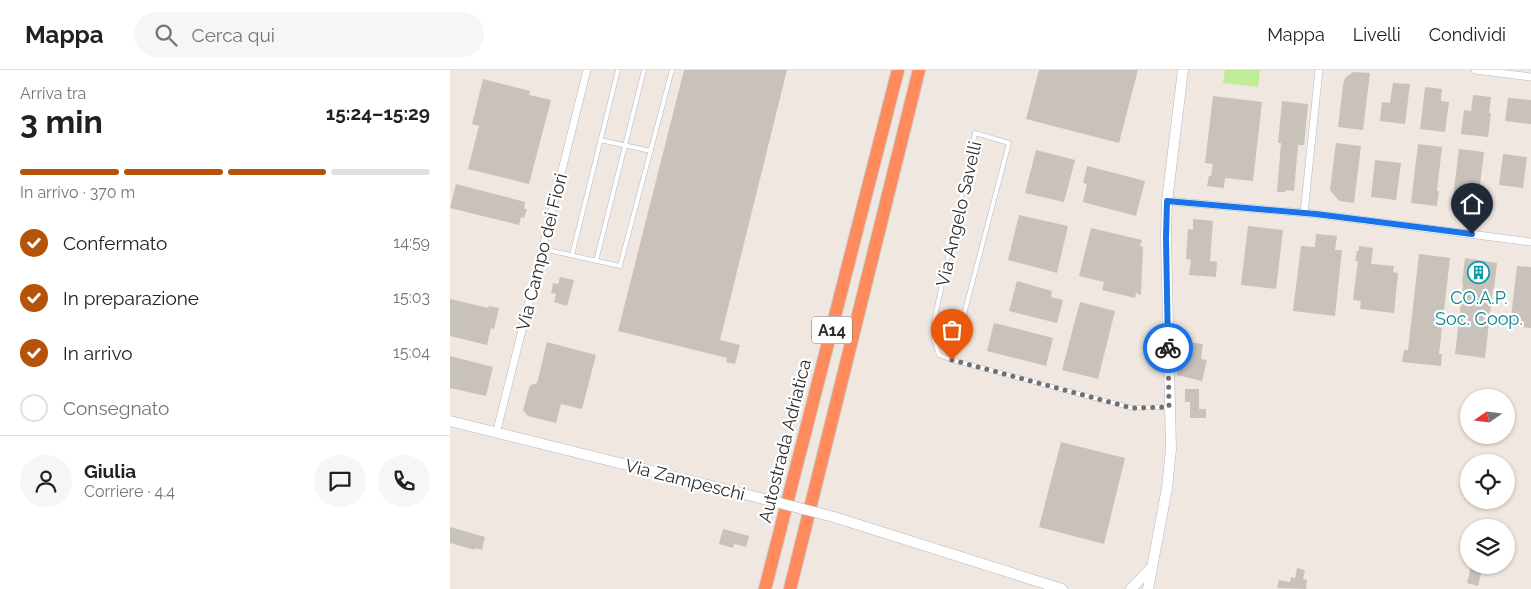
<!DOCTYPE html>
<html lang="it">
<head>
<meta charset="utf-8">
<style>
  :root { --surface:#fff; --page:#f6f6f6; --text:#202124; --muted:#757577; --line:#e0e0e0; --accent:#b45309 }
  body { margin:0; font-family:Raleway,sans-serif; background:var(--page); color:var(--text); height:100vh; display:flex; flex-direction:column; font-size:19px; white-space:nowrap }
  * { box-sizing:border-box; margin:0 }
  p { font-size:16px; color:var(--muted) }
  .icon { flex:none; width:28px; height:28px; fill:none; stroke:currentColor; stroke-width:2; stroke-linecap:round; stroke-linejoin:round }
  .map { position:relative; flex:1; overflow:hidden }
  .details { display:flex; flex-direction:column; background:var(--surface); width:450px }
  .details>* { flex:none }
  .needle { width:32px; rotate:256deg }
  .fabs { position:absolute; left:1010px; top:319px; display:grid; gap:10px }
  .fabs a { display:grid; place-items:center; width:55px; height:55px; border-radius:50%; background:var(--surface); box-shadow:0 1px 4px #0004; font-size:25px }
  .pin { position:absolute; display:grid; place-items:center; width:42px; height:42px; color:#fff; margin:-51px -21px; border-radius:50% 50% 50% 0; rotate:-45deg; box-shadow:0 0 5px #0007 }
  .pin .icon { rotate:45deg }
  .courier { position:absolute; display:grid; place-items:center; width:50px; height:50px; margin:-25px; border:4px solid #1a73e8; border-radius:50%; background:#fff; color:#222; box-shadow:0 1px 6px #0007 }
  .overview em { font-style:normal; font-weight:700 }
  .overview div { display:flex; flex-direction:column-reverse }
  .overview { display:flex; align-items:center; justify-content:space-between; height:85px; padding:0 20px }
  h1 { font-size:32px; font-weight:700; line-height:38px }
  .bar { display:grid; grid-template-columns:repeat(4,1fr); gap:8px 5px; align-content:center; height:60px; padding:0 20px }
  .bar i { height:6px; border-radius:4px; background:var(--line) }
  .bar .selected { background:var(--accent) }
  .bar p { grid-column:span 4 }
  .line { display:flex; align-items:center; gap:12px; padding:0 20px; border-top:1px solid var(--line) }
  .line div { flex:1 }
  .round { display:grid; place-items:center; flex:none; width:52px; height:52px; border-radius:26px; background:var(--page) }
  ol { padding:0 20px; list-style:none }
  li { display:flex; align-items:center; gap:15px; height:55px }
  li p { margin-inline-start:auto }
  li .icon { padding:5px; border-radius:50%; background:var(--accent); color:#fff; stroke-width:4 }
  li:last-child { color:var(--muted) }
  li i { width:28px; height:28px; border:2px solid var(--line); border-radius:50% }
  header { display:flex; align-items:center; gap:30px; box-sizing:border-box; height:70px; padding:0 25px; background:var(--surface); border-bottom:1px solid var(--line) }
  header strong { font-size:24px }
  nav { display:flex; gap:28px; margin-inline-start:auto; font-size:18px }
  .search { width:350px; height:45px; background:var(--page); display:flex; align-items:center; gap:12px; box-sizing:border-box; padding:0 18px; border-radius:28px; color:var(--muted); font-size:19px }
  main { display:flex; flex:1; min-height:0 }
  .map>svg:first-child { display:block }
</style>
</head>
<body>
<header>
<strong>Mappa</strong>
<div class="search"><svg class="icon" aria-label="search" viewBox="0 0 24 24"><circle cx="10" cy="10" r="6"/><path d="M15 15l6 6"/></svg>Cerca qui</div>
<nav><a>Mappa</a><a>Livelli</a><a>Condividi</a></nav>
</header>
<main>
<section class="details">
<div class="overview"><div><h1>3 min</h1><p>Arriva tra</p></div><em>15:24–15:29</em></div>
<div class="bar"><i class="selected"></i><i class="selected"></i><i class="selected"></i><i></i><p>In arrivo · 370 m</p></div>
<ol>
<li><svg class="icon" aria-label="check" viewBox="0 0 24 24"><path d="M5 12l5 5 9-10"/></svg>Confermato<p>14:59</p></li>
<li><svg class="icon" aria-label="check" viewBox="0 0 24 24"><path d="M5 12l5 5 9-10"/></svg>In preparazione<p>15:03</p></li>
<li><svg class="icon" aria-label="check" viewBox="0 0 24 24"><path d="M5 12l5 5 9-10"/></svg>In arrivo<p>15:04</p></li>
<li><i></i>Consegnato</li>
</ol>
<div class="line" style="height:90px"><a class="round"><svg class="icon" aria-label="person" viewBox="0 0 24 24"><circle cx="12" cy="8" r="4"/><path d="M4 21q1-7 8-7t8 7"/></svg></a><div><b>Giulia</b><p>Corriere · 4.4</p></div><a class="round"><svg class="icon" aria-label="chat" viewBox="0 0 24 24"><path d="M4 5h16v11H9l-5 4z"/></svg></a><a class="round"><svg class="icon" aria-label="phone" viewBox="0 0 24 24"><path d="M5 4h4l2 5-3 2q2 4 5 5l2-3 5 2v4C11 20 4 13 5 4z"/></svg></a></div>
</section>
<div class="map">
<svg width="1081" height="519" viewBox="0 0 1081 519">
  <rect width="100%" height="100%" fill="#f0e7e0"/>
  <path fill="#c1ec97" d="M775 0H810L808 17 773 13Z"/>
  <path fill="#c8c2bb" d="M234 0H337L270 270 290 275 285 294 276 292 277 288 168 261Z
    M589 0H688L669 73 576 49Z
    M903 2 920 3 913 60 888 57 893 15 895 8Z
    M33 9 80 21 79 25 101 30 79 114 18 99 29 56 22 54Z
    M943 13 960 14 955 54 930 51 932 32 940 33Z
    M975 17 992 19 991 31 999 32 995 62 970 59Z
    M1023 25 1041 27 1039 43H1041L1038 67 1011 64 1014 40 1021 41Z
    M763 26 812 32 803 111 775 108 774 118 757 116 759 106H761L763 94 755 93Z
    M1058 28 1081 30V54L1055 51Z
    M832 31 858 34 854 75H848L844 121 836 120 835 122H827L831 73H828Z
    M886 73 911 76 904 133 889 131 880 120Z
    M968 74 992 77 987 121H989L987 136 961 133Z
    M1009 79 1034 82 1027 139 1002 136Z
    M586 80 625 90 614 132 575 123Z
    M1053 84 1077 87 1073 118 1049 115Z
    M925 90 951 93 946 130 921 127Z
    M637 96 695 111 686 146 633 132 637 114 633 113Z
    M6 114 75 132 74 139H77L74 148 71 147 69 155 0 138Z
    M569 145 618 156 607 203 558 190Z
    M743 149 763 151 760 191 767 192 766 207 739 205 741 190 736 189 738 159 743 160Z
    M798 156 833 160 826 219 791 215Z
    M641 158 692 170 690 176 693 177 691 225 686 223 685 228 652 220 654 212 629 206Z
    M866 164 887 166 885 180H892L885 246 843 241 851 176 865 177Z
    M909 176 923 178 921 194 944 196 943 202 948 203 944 243 910 239 911 231 903 230 908 191H905L907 181H909Z
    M969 184 1000 188 989 284H992L991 296 952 292 954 280H958Z
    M1015 188 1047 193 1044 219 1043 218 1035 288 1005 284 1013 215 1012 214Z
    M1067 196 1081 197V258L1060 256Z
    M110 207 124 210 117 236 104 232 106 224 101 223 103 213 108 214Z
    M567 211 602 221 601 227 613 230 607 253 559 241Z
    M0 229 38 238 39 236 49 238 44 259 41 258 37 275 0 266Z
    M630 232 665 241 648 309 612 300Z
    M544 253 603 268 596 296 537 281Z
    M727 271 753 274 751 289 757 290 752 311 727 305V294L731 295 734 279 726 278Z
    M97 272 146 285 132 339 111 334 106 353 78 346 73 340 79 318 81 315 87 313Z
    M0 286 43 297 36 326 0 318Z
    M735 319H749V339H756V348H740V332H735Z
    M611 372 675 388 654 474 589 457Z
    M0 457 35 467 32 480 25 478V480L0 473Z
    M273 459 299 466 296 477 284 474 283 478 269 474Z
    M1021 496 1032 499 1028 516 1017 513Z
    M847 498 855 500 853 509 857 510 856 519 827 518 829 510 840 512 841 507 845 508Z"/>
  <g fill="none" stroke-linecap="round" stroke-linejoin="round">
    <defs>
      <path id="lane" d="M150 70 201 81
        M93 179 170 196 222 0
        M122 185 168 0
        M146 191 194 0
        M502 290 489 285 484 270V251L525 63 559 73 502 290 682 338 719 337"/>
      <path id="street" d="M1025 0 1081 7
        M717 131 866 144 1081 172
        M854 143 869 0
        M46 364 137 0"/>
      <path id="secondary" d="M0 351 310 428
        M384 447 612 519
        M681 519 701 498
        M698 519 717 418 721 379 716 168 717 131 733 0"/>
      <path id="highway" d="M315 519 448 0
        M340 519 469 0"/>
    </defs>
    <use href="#lane" stroke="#b3b8c2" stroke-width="5"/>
    <use href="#street" stroke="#b3b8c2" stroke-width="8"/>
    <use href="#secondary" stroke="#b3b8c2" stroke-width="11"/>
    <use href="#highway" stroke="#c9c9c9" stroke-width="14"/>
    <use href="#lane" stroke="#fff" stroke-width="4"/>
    <use href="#street" stroke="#fff" stroke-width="7"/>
    <use href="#secondary" stroke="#fff" stroke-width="10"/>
    <use href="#highway" stroke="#ff8a5c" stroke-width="12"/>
    <defs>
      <path id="secondary-bridge" d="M310 428 384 447"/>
    </defs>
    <use href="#secondary-bridge" stroke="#b3b8c2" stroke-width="11" stroke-linecap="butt"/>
    <use href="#secondary-bridge" stroke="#fff" stroke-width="10"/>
  </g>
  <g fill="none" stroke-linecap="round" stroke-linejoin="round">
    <path stroke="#726f6c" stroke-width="5" stroke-dasharray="0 9" d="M502 290 682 338 719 337 718 278"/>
    <path stroke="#1a73e8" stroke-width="6" d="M718 278 716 168 717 131 866 144 1022 164"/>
  </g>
  <defs>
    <symbol id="building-ring" viewBox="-11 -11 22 22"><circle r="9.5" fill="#fff" stroke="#0f9aa8" stroke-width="1.5"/><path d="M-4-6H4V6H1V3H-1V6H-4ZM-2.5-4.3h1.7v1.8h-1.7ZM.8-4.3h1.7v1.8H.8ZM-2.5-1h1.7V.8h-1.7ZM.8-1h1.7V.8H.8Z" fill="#0f9aa8"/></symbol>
  </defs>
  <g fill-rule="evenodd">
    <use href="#building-ring" x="1016" y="190" width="25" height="25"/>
  </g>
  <g text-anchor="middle" stroke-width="4.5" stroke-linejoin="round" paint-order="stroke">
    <rect fill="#fff" stroke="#6d6d6d" stroke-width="1" x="362" y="246.5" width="40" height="27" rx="4"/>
    <g font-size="16" font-weight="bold" fill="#2e2e2e">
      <text x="382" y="266">A14</text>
    </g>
    <g font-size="18" fill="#2e2e2e" stroke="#fff">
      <text transform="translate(509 144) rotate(-77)" y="6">Via Angelo Savelli</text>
      <text transform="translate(92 182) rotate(-76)" y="6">Via Campo dei Fiori</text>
      <text transform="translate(335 371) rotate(-76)" y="6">Autostrada Adriatica</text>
      <text transform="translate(235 410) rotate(14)" y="6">Via Zampeschi</text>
    </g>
    <g font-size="18" fill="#0d838f" stroke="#fff">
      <text x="1029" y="234">CO.A.P.<tspan x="1029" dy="21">Soc. Coop.</tspan></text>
    </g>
  </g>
</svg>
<div class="fabs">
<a><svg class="needle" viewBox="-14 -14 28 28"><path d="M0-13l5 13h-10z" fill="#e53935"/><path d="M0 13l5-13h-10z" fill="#757577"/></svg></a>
<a><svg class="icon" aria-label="locate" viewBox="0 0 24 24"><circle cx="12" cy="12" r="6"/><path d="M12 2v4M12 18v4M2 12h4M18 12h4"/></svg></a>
<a><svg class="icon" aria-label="layers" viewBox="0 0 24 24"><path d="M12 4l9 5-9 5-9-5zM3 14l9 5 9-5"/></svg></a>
</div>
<div class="pin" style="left:502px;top:290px;background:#ea580c"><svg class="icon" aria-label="bag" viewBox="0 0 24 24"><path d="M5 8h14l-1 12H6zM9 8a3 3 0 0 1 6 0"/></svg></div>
<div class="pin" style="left:1022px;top:164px;background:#1f2937"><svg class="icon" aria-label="home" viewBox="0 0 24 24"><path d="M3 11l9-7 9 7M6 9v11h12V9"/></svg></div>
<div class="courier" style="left:718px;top:278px"><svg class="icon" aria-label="bike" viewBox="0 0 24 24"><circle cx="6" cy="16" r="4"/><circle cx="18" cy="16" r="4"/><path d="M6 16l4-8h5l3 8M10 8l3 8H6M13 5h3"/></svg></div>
</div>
</main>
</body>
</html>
